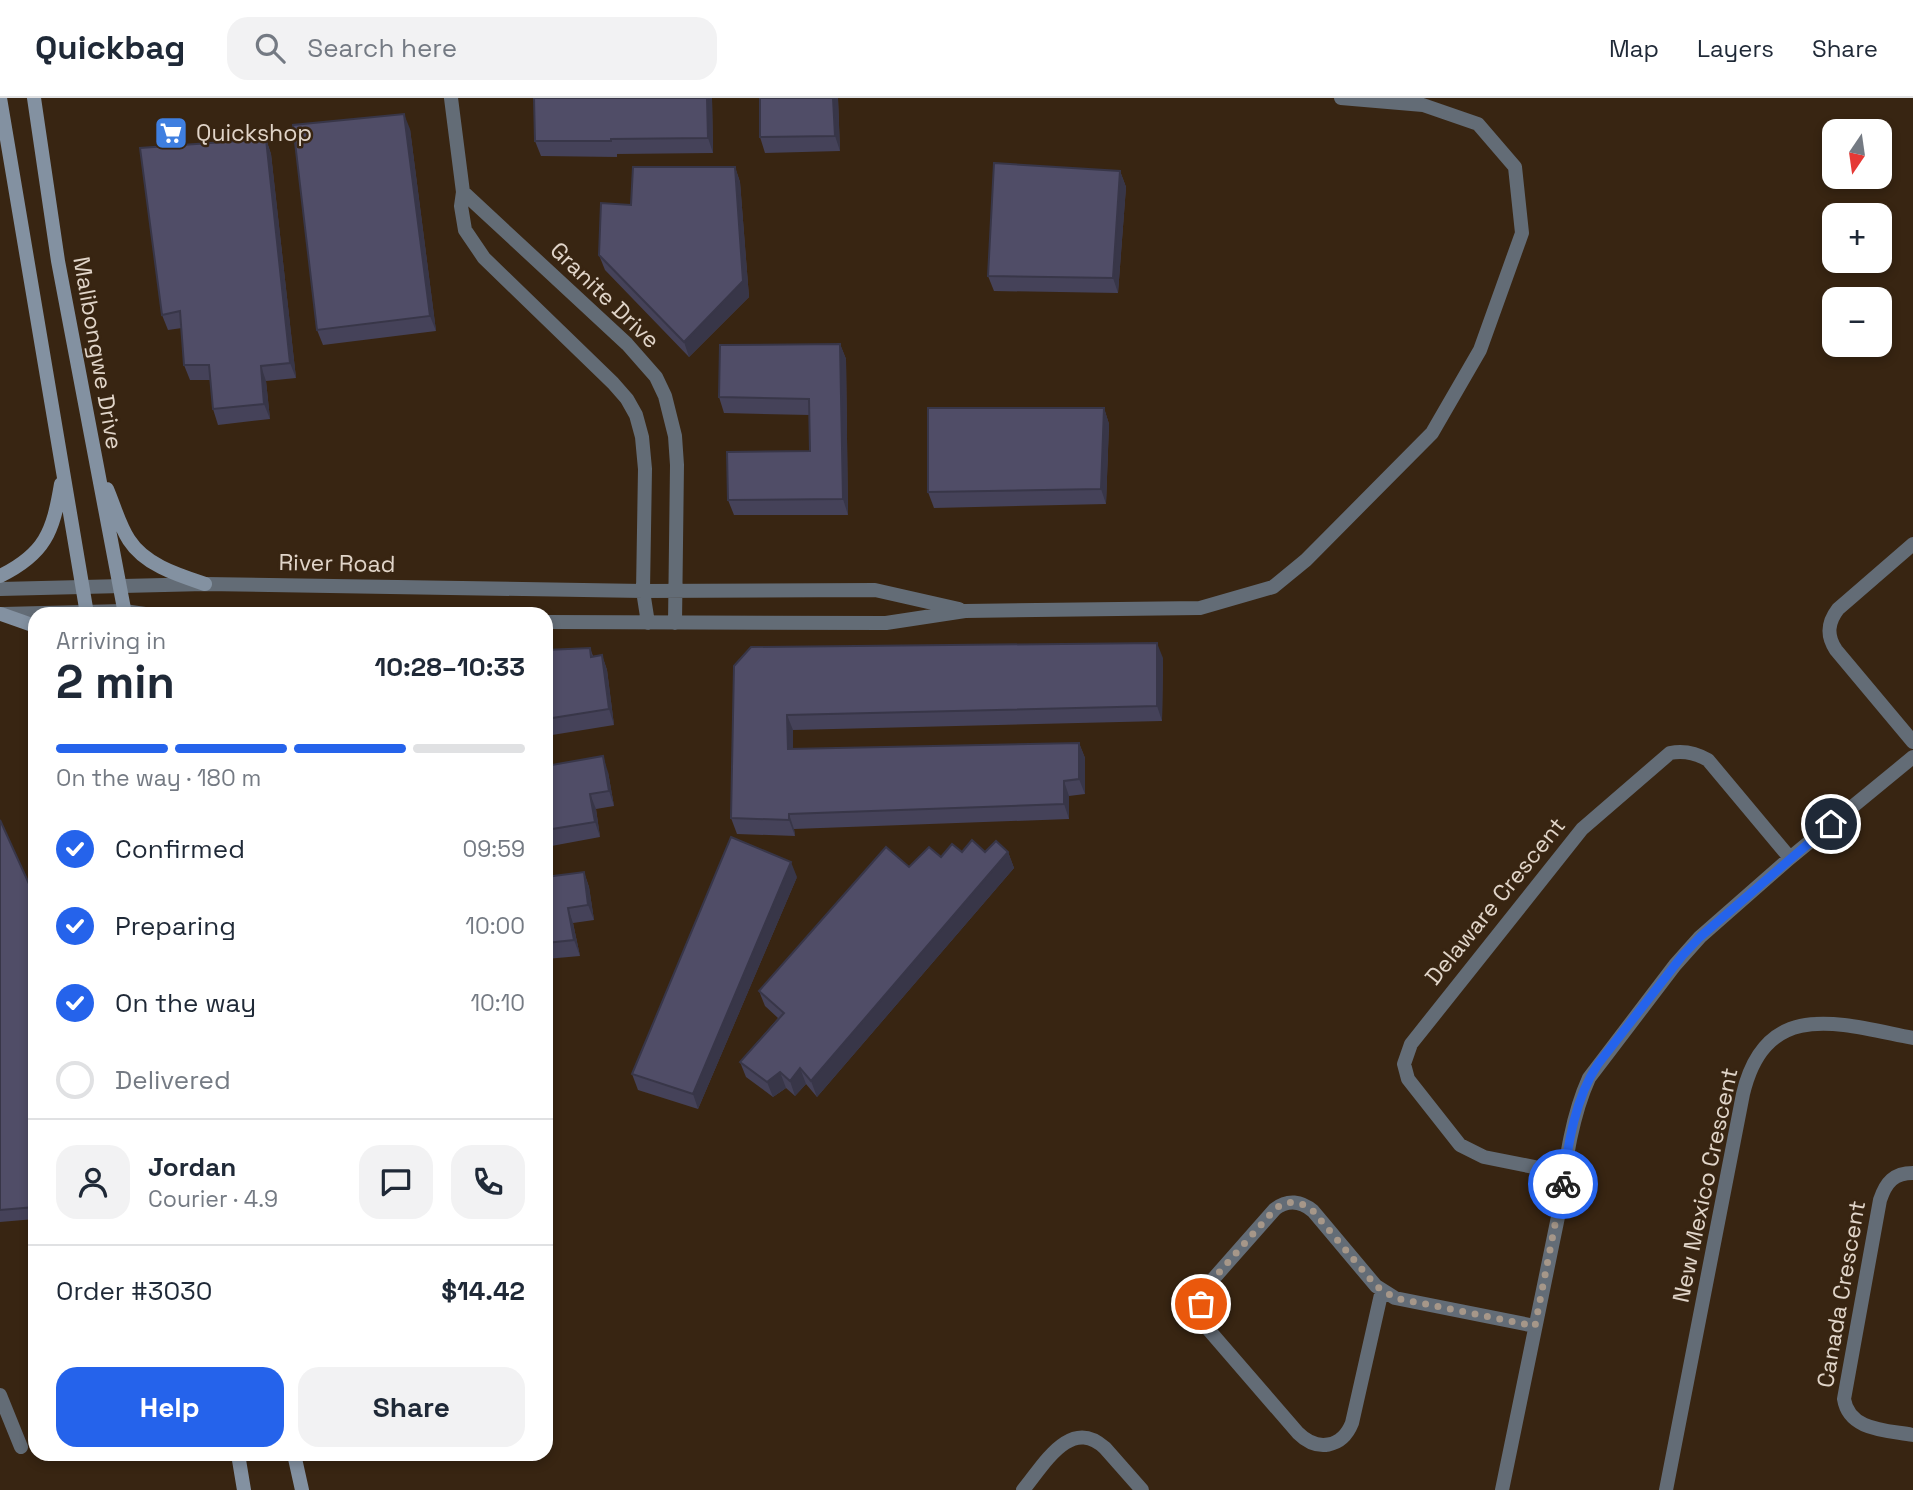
<!DOCTYPE html>
<html lang="en">
<head>
<meta charset="utf-8">
<style>
  :root { --surface:#fff; --page:#f2f2f3; --text:#1f2937; --muted:#747a83; --line:#e0e1e3; --accent:#2563eb }
  body { margin:0; font-family:"Space Grotesk",sans-serif; background:var(--page); color:var(--text); height:100vh; display:flex; flex-direction:column; font-size:26px; white-space:nowrap }
  * { box-sizing:border-box; margin:0 }
  p { font-size:23px; color:var(--muted) }
  .icon { flex:none; width:38px; height:38px; fill:none; stroke:currentColor; stroke-width:2; stroke-linecap:round; stroke-linejoin:round }
  .map { position:relative; flex:1; overflow:hidden }
  .panel { position:absolute; left:28px; top:509px; width:525px; height:854px; display:flex; flex-direction:column; background:var(--surface); border-radius:21px; box-shadow:0 4px 10px #0003 }
  .panel>* { flex:none }
  .needle { width:46px; rotate:193deg }
  .buttons { position:absolute; left:1822px; top:21px; display:grid; gap:14px }
  .buttons a { display:grid; place-items:center; width:70px; height:70px; border-radius:14px; background:var(--surface); box-shadow:0 4px 10px #0003; font-size:35px }
  .pin { position:absolute; display:grid; place-items:center; width:60px; height:60px; color:#fff; margin:-30px; border:4px solid #fff; border-radius:50%; box-shadow:0 2px 7px #0007 }
  .courier { position:absolute; display:grid; place-items:center; width:70px; height:70px; margin:-35px; border:5px solid #2563eb; border-radius:50%; background:#fff; color:#222; box-shadow:0 2px 9px #0007 }
  .overview em { font-style:normal; font-weight:700 }
  .overview div { display:flex; flex-direction:column-reverse }
  .overview { display:flex; align-items:center; justify-content:space-between; height:119px; padding:0 28px }
  h1 { font-size:46px; font-weight:700; line-height:52px }
  .bar { display:grid; grid-template-columns:repeat(4,1fr); gap:10px 7px; align-content:center; height:84px; padding:0 28px }
  .bar i { height:9px; border-radius:5px; background:var(--line) }
  .bar .current { background:var(--accent) }
  .bar p { grid-column:span 4 }
  .line { display:flex; align-items:center; gap:18px; padding:0 28px; border-top:2px solid var(--line) }
  .line div { flex:1 }
  .round { display:grid; place-items:center; flex:none; width:74px; height:74px; border-radius:21px; background:var(--page) }
  ol { padding:0 28px; list-style:none }
  li { display:flex; align-items:center; gap:21px; height:77px }
  li p { margin-inline-start:auto }
  li .icon { padding:7px; border-radius:50%; background:var(--accent); color:#fff; stroke-width:4 }
  li:last-child { color:var(--muted) }
  li i { width:38px; height:38px; border:4px solid var(--line); border-radius:50% }
  .cta { display:flex; gap:14px; margin-top:auto; padding:14px 28px }
  .cta a { flex:1; height:80px; border-radius:21px; background:var(--accent); color:#fff; font-size:28px; font-weight:700; line-height:80px; text-align:center }
  .cta a+a { background:var(--page); color:var(--text) }
  header { display:flex; align-items:center; gap:42px; box-sizing:border-box; height:98px; padding:0 35px; background:var(--surface); border-bottom:2px solid var(--line) }
  header strong { font-size:33px }
  nav { display:flex; gap:38px; margin-inline-start:auto; font-size:24px }
  .search { width:490px; height:63px; background:var(--page); display:flex; align-items:center; gap:18px; box-sizing:border-box; padding:0 24px; border-radius:21px; color:var(--muted); font-size:26px }
  .map>svg:first-child { display:block }
</style>
</head>
<body>
<header>
<strong>Quickbag</strong>
<div class="search"><svg class="icon" aria-label="search" viewBox="0 0 24 24"><circle cx="10" cy="10" r="6"/><path d="M15 15l6 6"/></svg>Search here</div>
<nav><a>Map</a><a>Layers</a><a>Share</a></nav>
</header>
<div class="map">
<svg width="1913" height="1392" viewBox="0 0 1913 1392">
  <rect width="100%" height="100%" fill="#382512"/>
  <g fill="none" stroke-linecap="round" stroke-linejoin="round">
    <path stroke="#636c76" stroke-width="14" d="M451 0 463 94 461 108 465 132 484 160 613 285 627 301 636 317 642 339 645 371 643 493 648 525
      M463 94 627 246 656 279 665 298 675 338 677 367 675 525
      M1913 446 1838 511C1828 524 1826 537 1836 552L1913 644
      M0 491 205 486 643 493 875 492 959 511
      M3 516 124 513 145 516
      M546 524 886 525 965 513 1200 510 1273 489 1306 462 1432 335 1480 252 1522 135 1515 69 1478 26 1423 7 1341 0
      M1564 1075 1484 1059 1460 1047 1408 981 1404 966 1411 946 1582 731 1670 655C1684 652 1696 655 1708 662L1790 760
      M1913 1075C1894 1075 1886 1084 1880 1102L1844 1301C1849 1333 1887 1332 1913 1337
      M1382 1192 1352 1325C1342 1350 1317 1354 1298 1335L1208 1231 1202 1217 1201 1206 1207 1188 1275 1111C1288 1101 1301 1103 1313 1113L1376 1188 1395 1200 1535 1228
      M0 1297 21 1349
      M1023 1392C1044 1367 1070 1318 1105 1350L1142 1392
      M1502 1392 1559 1114C1565 1070 1570 1022 1589 980L1675 867 1700 839 1790 760 1913 659
      M1666 1392 1743 996C1766 899 1841 926 1913 940"/>
    <path stroke="#8391a1" stroke-width="14" d="M0 0 87 516
      M34 0 58 163 125 516
      M107 391C114 407 119 427 129 442 145 467 178 477 205 486
      M0 478C45 456 53 434 61 386
      M1 516 35 528
      M238 1356 244 1392
      M294 1356 302 1392"/>
  </g>
  <path fill="#454259" d="M712 0 713 55 617 56V59L541 58 535 43Z
    M760 0H838L840 53 765 55 760 39Z
    M410 31 436 233 323 247 317 232Z
    M266 41 271 56 296 280 266 283 270 321 218 327 213 311 211 282H190L184 267 182 230 168 232 162 217Z
    M735 69 740 84 749 199 689 259 605 172 599 157 631 107Z
    M1120 73 1126 89 1118 195 994 193 988 178Z
    M840 246 846 261 848 417H734L728 402 810 353 809 317 724 315 719 299Z
    M1104 310 1109 326 1106 406 934 410 928 394Z
    M590 550 593 558 602 557 607 572 614 627 546 638V552Z
    M1163 560 1162 623 793 632V651L1079 645 1085 660V696L1069 698V721L794 731 795 738 737 736 731 720 734 568Z
    M546 668 608 674 614 708 596 711 600 739 546 749Z
    M0 722 35 799V1121L0 1124Z
    M962 754H1008L1014 770 817 999 806 986 795 998 786 990 773 999 746 979 740 964 778 920 765 908 759 893 909 769 941 759Z
    M584 774 589 789 594 822 573 825 580 858 546 861V779Z
    M797 779 698 1011 638 992 632 976Z"/>
  <path fill="#383648" d="M707 0H712L713 55 708 40Z
    M833 0H838L840 53 835 38Z
    M404 16 410 31 436 233 430 218Z
    M266 41 271 56 296 280 290 265Z
    M735 69 740 84 749 199 689 259 684 244Z
    M1120 73 1126 89 1118 195 1113 180Z
    M840 246 846 261 848 417 843 401Z
    M261 268 266 283 270 321 264 306Z
    M1104 310 1109 326 1106 406 1101 391Z
    M1157 545 1163 560 1162 623 1157 608Z
    M602 557 607 572 614 627 609 611Z
    M787 617 793 632V667L788 651Z
    M1079 645 1085 660V696L1079 681Z
    M603 658 608 674 614 708 609 693Z
    M1064 683 1069 698V721L1064 706Z
    M590 696 596 711 600 739 595 724Z
    M789 716 794 731 795 738 789 722Z
    M1008 754 1014 770 817 999 811 983Z
    M791 764 797 779 698 1011 693 996Z
    M584 774 589 789 594 822 588 807Z
    M568 810 573 825 580 858 574 842Z
    M800 970 806 986 795 998 790 983Z
    M780 974 786 990 773 999 767 984Z"/>
  <path fill="#504d67" stroke="#383648" stroke-width="2" d="M534 0H707L708 40 611 41V43H535Z
    M760 0H833L835 38 760 39Z
    M404 16 430 218 317 232 293 27Z
    M266 41 290 265 261 268 264 306 213 311 209 267H184L180 213 162 217 140 50Z
    M994 65 1120 73 1113 180 988 178Z
    M633 69H735L743 183 684 244 599 157 601 105 631 107Z
    M840 246 843 401 728 402 727 354 810 353 809 301 719 299 720 247Z
    M928 310H1104L1101 391 928 394Z
    M1157 545V608L787 617 788 651 1079 645V681L1064 683V706L789 716V722L731 720 734 568 751 549Z
    M590 550 591 559 602 557 609 611 546 621V552Z
    M603 658 609 693 590 696 595 724 546 732V668Z
    M0 722 35 799V1109L0 1112Z
    M731 739 791 764 693 996 632 976Z
    M972 742 985 754 996 743 1008 754 811 983 800 970 790 983 780 974 767 984 740 964 784 915 759 893 886 749 909 769 929 749 941 759 952 746 962 754Z
    M584 774 588 807 568 810 574 842 546 845V779Z"/>
  <g fill="none" stroke-linecap="round" stroke-linejoin="round">
    <path stroke="#a69789" stroke-width="7" stroke-dasharray="0 12.6" d="M1201 1206 1207 1188 1275 1111C1288 1101 1301 1103 1313 1113L1376 1188 1395 1200 1535 1228 1563 1086"/>
    <path stroke="#2563eb" stroke-width="9" d="M1563 1086C1568 1046 1575 1000 1598 966L1682 858 1700 839 1831 726"/>
  </g>
  <defs>
    <symbol id="supermarket-square" viewBox="-11 -11 22 22"><rect x="-9" y="-9" width="18" height="18" rx="4" fill="#3f7fe0" stroke="#382512"/><path d="M-6-5.5h2.5l.6 2H6L4.5 2H-2.5L-4.4-4H-6ZM-1.5 3.2a1.3 1.3 0 1 0 .1 0ZM3 3.2a1.3 1.3 0 1 0 .1 0Z" fill="#fff"/></symbol>
  </defs>
  <g fill-rule="evenodd">
    <use href="#supermarket-square" x="152" y="16" width="38" height="38"/>
  </g>
  <g text-anchor="middle" stroke-width="5" stroke-linejoin="round" paint-order="stroke">
    <g font-size="23" fill="#e1d5c9" stroke="#382512" text-anchor="start">
      <text x="196" y="43">Quickshop</text>
    </g>
    <g font-size="23" fill="#e1d5c9" stroke="#382512">
      <text transform="translate(605 197) rotate(44)" y="8">Granite Drive</text>
      <text transform="translate(98 255) rotate(80)" y="8">Malibongwe Drive</text>
      <text transform="translate(337 465) rotate(1)" y="8">River Road</text>
      <text transform="translate(1495 803) rotate(-51)" y="8">Delaware Crescent</text>
      <text transform="translate(1705 1087) rotate(-78)" y="8">New Mexico Crescent</text>
      <text transform="translate(1841 1196) rotate(-80)" y="8">Canada Crescent</text>
    </g>
  </g>
</svg>
<div class="buttons">
<a><svg class="needle" viewBox="-14 -14 28 28"><path d="M0-13l5 13h-10z" fill="#e53935"/><path d="M0 13l5-13h-10z" fill="#747a83"/></svg></a>
<a>+</a>
<a>−</a>
</div>
<div class="pin" style="left:1201px;top:1206px;background:#ea580c"><svg class="icon" aria-label="bag" viewBox="0 0 24 24"><path d="M5 8h14l-1 12H6zM9 8a3 3 0 0 1 6 0"/></svg></div>
<div class="pin" style="left:1831px;top:726px;background:#1f2937"><svg class="icon" aria-label="home" viewBox="0 0 24 24"><path d="M3 11l9-7 9 7M6 9v11h12V9"/></svg></div>
<div class="courier" style="left:1563px;top:1086px"><svg class="icon" aria-label="bike" viewBox="0 0 24 24"><circle cx="6" cy="16" r="4"/><circle cx="18" cy="16" r="4"/><path d="M6 16l4-8h5l3 8M10 8l3 8H6M13 5h3"/></svg></div>
<section class="panel">
<div class="overview"><div><h1>2 min</h1><p>Arriving in</p></div><em>10:28–10:33</em></div>
<div class="bar"><i class="current"></i><i class="current"></i><i class="current"></i><i></i><p>On the way · 180 m</p></div>
<ol>
<li><svg class="icon" aria-label="check" viewBox="0 0 24 24"><path d="M5 12l5 5 9-10"/></svg>Confirmed<p>09:59</p></li>
<li><svg class="icon" aria-label="check" viewBox="0 0 24 24"><path d="M5 12l5 5 9-10"/></svg>Preparing<p>10:00</p></li>
<li><svg class="icon" aria-label="check" viewBox="0 0 24 24"><path d="M5 12l5 5 9-10"/></svg>On the way<p>10:10</p></li>
<li><i></i>Delivered</li>
</ol>
<div class="line" style="height:126px"><a class="round"><svg class="icon" aria-label="person" viewBox="0 0 24 24"><circle cx="12" cy="8" r="4"/><path d="M4 21q1-7 8-7t8 7"/></svg></a><div><b>Jordan</b><p>Courier · 4.9</p></div><a class="round"><svg class="icon" aria-label="chat" viewBox="0 0 24 24"><path d="M4 5h16v11H9l-5 4z"/></svg></a><a class="round"><svg class="icon" aria-label="phone" viewBox="0 0 24 24"><path d="M5 4h4l2 5-3 2q2 4 5 5l2-3 5 2v4C11 20 4 13 5 4z"/></svg></a></div>
<div class="line" style="height:91px"><div>Order #3030</div><b>$14.42</b></div>
<div class="cta"><a>Help</a><a>Share</a></div>
</section>
</div>
</body>
</html>
